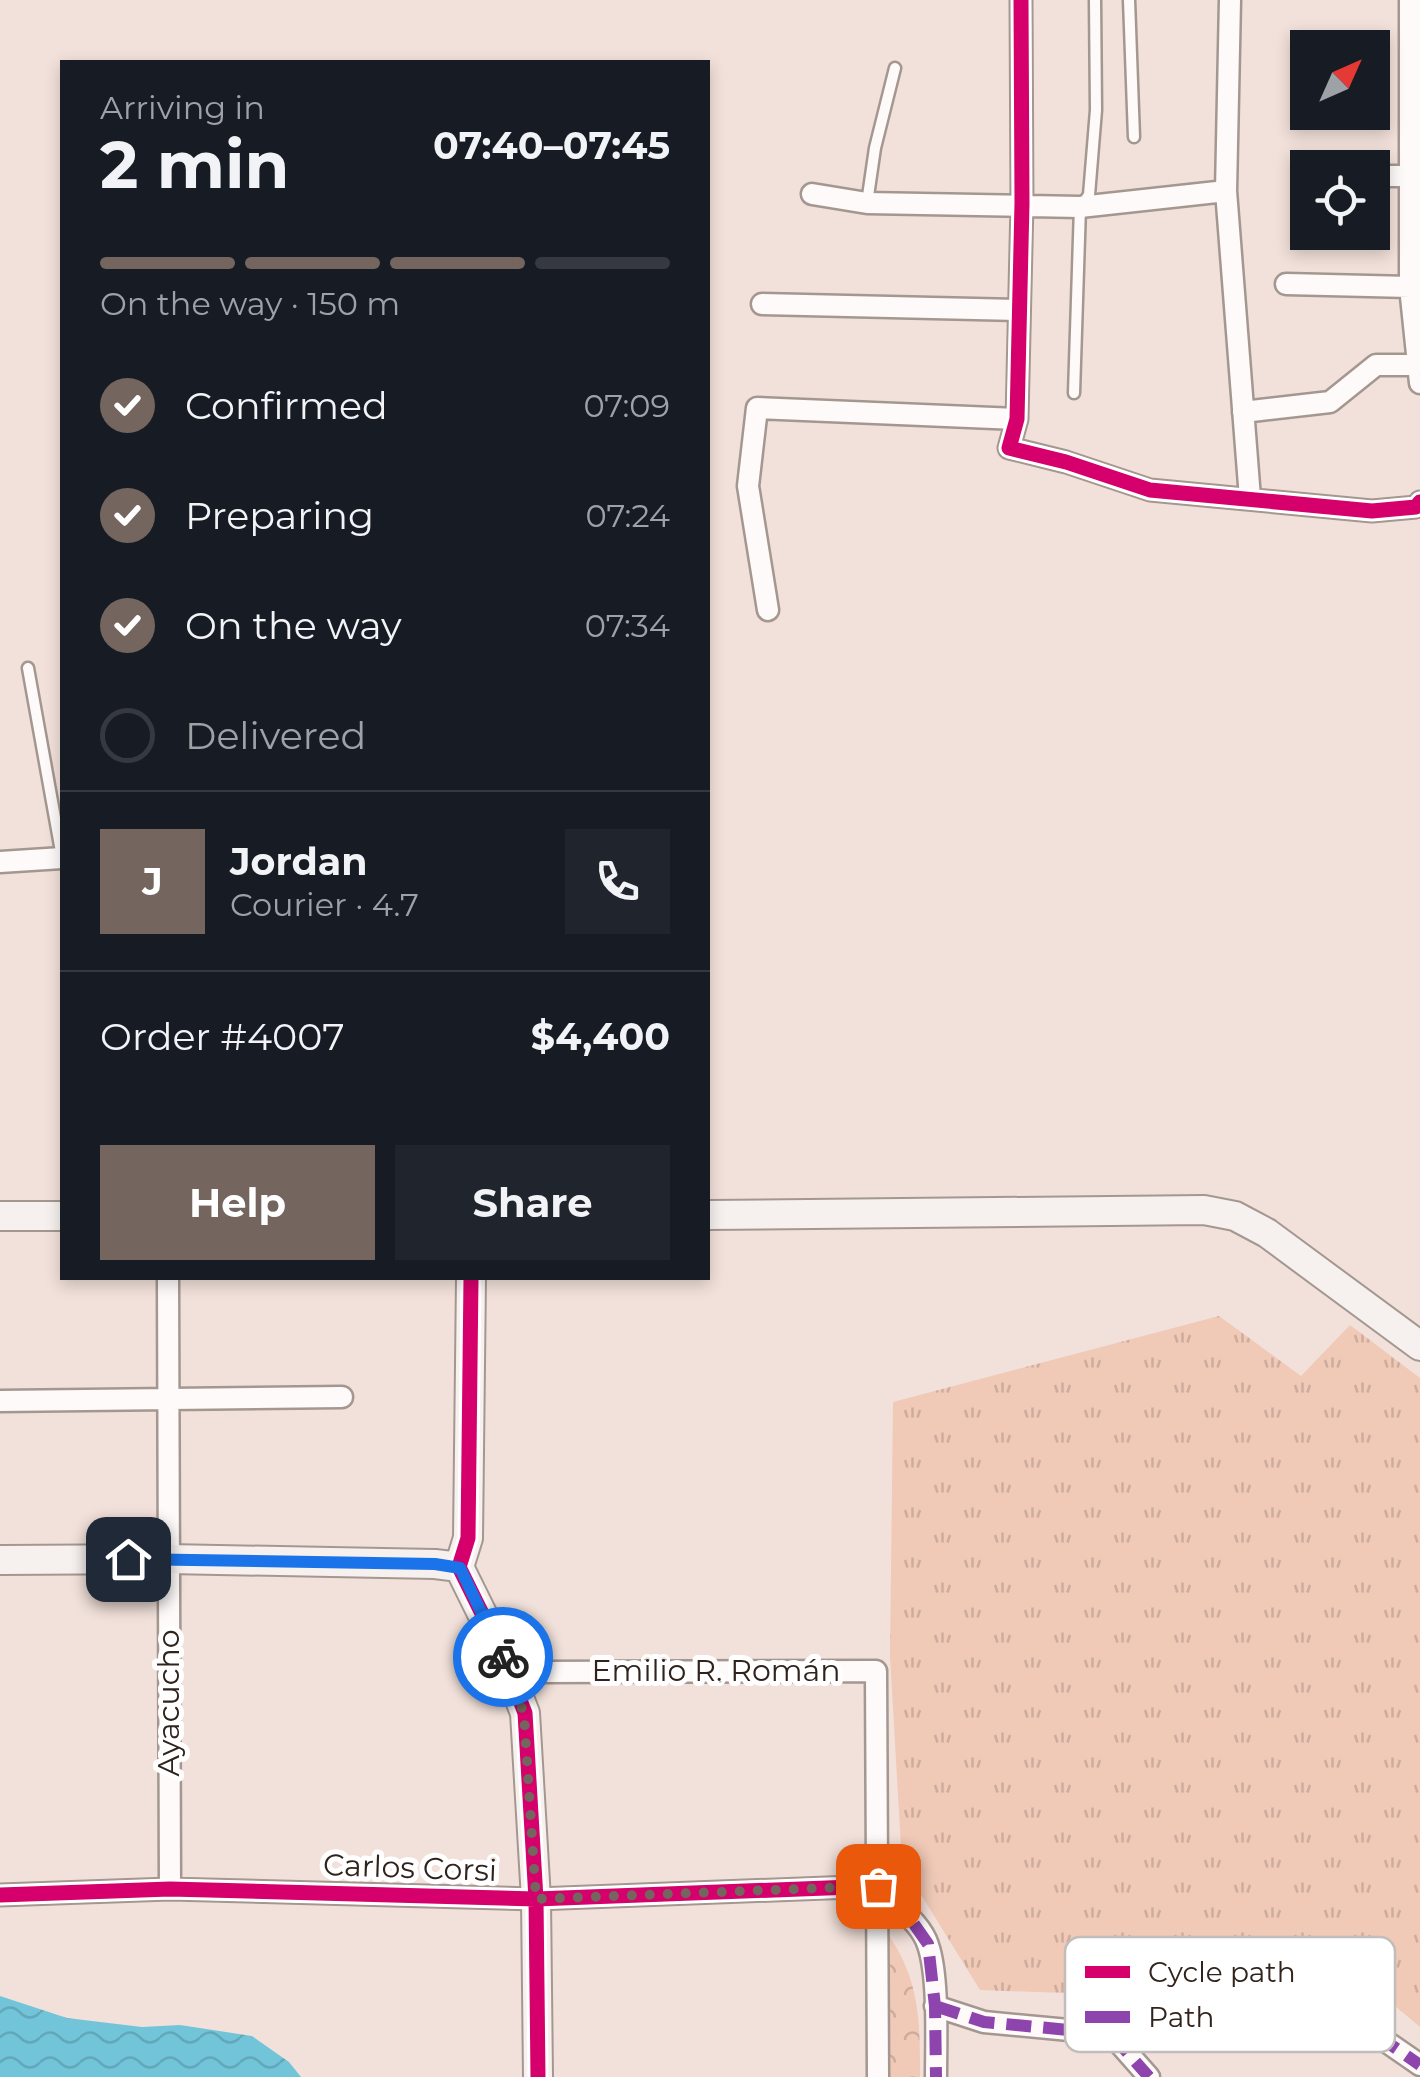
<!DOCTYPE html>
<html lang="en">
<head>
<meta charset="utf-8">
<style>
  :root { --surface:#171b24; --page:#20242c; --text:#f1f3f6; --muted:#9ea1a6; --line:#363941; --accent:#74665e }
  body { margin:0; font-family:Montserrat,sans-serif; background:var(--page); color:var(--text); height:100vh; display:flex; flex-direction:column; font-size:38px; white-space:nowrap }
  * { box-sizing:border-box; margin:0 }
  p { font-size:32px; color:var(--muted) }
  .icon { flex:none; width:55px; height:55px; fill:none; stroke:currentColor; stroke-width:2; stroke-linecap:round; stroke-linejoin:round }
  .map { position:relative; flex:1; overflow:hidden }
  .sheet { position:absolute; left:60px; top:60px; width:650px; height:1220px; display:flex; flex-direction:column; background:var(--surface); border-radius:0px; box-shadow:0 5px 15px #0003 }
  .sheet>* { flex:none }
  .needle { width:65px; rotate:45deg }
  .fabs { position:absolute; left:1290px; top:30px; display:grid; gap:20px }
  .fabs a { display:grid; place-items:center; width:100px; height:100px; border-radius:0px; background:var(--surface); box-shadow:0 5px 15px #0003; font-size:50px }
  .pin { position:absolute; display:grid; place-items:center; width:85px; height:85px; color:#fff; margin:-42px; border-radius:20px; box-shadow:0 5px 15px #0006 }
  .courier { position:absolute; display:grid; place-items:center; width:100px; height:100px; margin:-50px; border:8px solid #1a73e8; border-radius:50%; background:#fff; color:#222; box-shadow:0 2px 12px #0007 }
  .summary em { font-style:normal; font-weight:700 }
  .summary div { display:flex; flex-direction:column-reverse }
  .summary { display:flex; align-items:center; justify-content:space-between; height:170px; padding:0 40px }
  h1 { font-size:65px; font-weight:700; line-height:75px }
  .bar { display:grid; grid-template-columns:repeat(4,1fr); gap:15px 10px; align-content:center; height:120px; padding:0 40px }
  .bar i { height:12px; border-radius:8px; background:var(--line) }
  .bar .selected { background:var(--accent) }
  .bar p { grid-column:span 4 }
  .line { display:flex; align-items:center; gap:25px; padding:0 40px; border-top:2px solid var(--line) }
  .line div { flex:1 }
  .round { display:grid; place-items:center; flex:none; width:105px; height:105px; border-radius:0px; background:var(--page) }
  ol { padding:0 40px; list-style:none }
  li { display:flex; align-items:center; gap:30px; height:110px }
  li p { margin-inline-start:auto }
  li .icon { padding:10px; border-radius:50%; background:var(--accent); color:#fff; stroke-width:4 }
  li:last-child { color:var(--muted) }
  li i { width:55px; height:55px; border:5px solid var(--line); border-radius:50% }
  .primary-button { display:flex; gap:20px; margin-top:auto; padding:20px 40px }
  .primary-button a { flex:1; height:115px; border-radius:0px; background:var(--accent); color:#fff; font-size:40px; font-weight:700; line-height:115px; text-align:center }
  .primary-button a+a { background:var(--page); color:var(--text) }
  .map>svg:first-child { display:block }
</style>
</head>
<body>
<div class="map">
<svg width="1420" height="2077" viewBox="0 0 1420 2077">
  <defs>
    <pattern id="grass-tufts" width="24" height="20" patternUnits="userSpaceOnUse" patternTransform="scale(2.5)"><rect width="24" height="20" fill="#f0c9b7"/><path d="M3 7l-1-3M5 7V3M7 7l1-3M15 17l-1-3M17 17v-4M19 17l1-3" fill="none" stroke="#ceac9d"/></pattern>
    <pattern id="park-crowns" width="20" height="18" patternUnits="userSpaceOnUse" patternTransform="scale(2.5)"><rect width="20" height="18" fill="#f0c9b7"/><path d="M2 6a3 3 0 1 1 6 0M12 15a3 3 0 1 1 6 0" fill="none" stroke="#ceac9d"/></pattern>
    <pattern id="water-waves" width="16" height="10" patternUnits="userSpaceOnUse" patternTransform="scale(2.5)"><rect width="16" height="10" fill="#72c4d9"/><path d="M0 5q4-4 8 0t8 0" fill="none" stroke="#63a8ba"/></pattern>
  </defs>
  <rect width="100%" height="100%" fill="#f2e1da"/>
  <path fill="url(#grass-tufts)" d="M1219 1316 1301 1376 1350 1325 1420 1378V2027L1394 2005 980 1990 902 1864 890 1656 893 1402Z"/>
  <path fill="url(#park-crowns)" d="M887 1933C920 1979 920 2022 920 2077H888Z"/>
  <path fill="url(#water-waves)" d="M0 1996 67 2018 142 2027 180 2025 252 2036 289 2062 301 2077H0Z"/>
  <g fill="none" stroke-linecap="round" stroke-linejoin="round">
    <defs>
      <path id="lane" d="M1129 0 1134 137
        M867 203 875 148 895 68
        M1074 393 1080 207 1089 195 1096 110 1095 0
        M28 668 62 857"/>
      <path id="street" d="M1021 0 1022 203 1017 419 1009 448 1066 462 1150 490 1372 511 1416 507 1420 502
        M1230 0 1226 191 1250 498
        M1410 0V287L1420 383
        M1372 176H1410
        M812 194 867 203 1080 207 1226 191
        M1286 284 1410 287
        M762 304 1019 310
        M1243 412 1330 402 1376 365H1418
        M768 610 748 486 757 408 1017 419
        M0 862 62 858
        M168 1278 170 1889
        M0 1401 342 1397
        M501 1652 540 1672 876 1671 878 2077
        M878 1886C893 1904 921 1922 928 1945 939 1977 936 2042 936 2077
        M0 1895 170 1889 536 1899 878 1886
        M935 2006 984 2022 1111 2034 1334 2029 1381 2038 1420 2065
        M1111 2034 1149 2077"/>
      <path id="secondary" d="M708 1215 1204 1210 1235 1216 1267 1233 1420 1346
        M0 1216H62
        M471 1278 468 1538 459 1567 501 1652 525 1713 536 1899 538 2077
        M0 1560 168 1559 435 1564 459 1567"/>
    </defs>
    <use href="#lane" stroke="#a49790" stroke-width="15"/>
    <use href="#street" stroke="#a49790" stroke-width="25"/>
    <use href="#secondary" stroke="#a49790" stroke-width="32"/>
    <use href="#lane" stroke="#fdfaf9" stroke-width="10"/>
    <use href="#street" stroke="#fdfaf9" stroke-width="20"/>
    <use href="#secondary" stroke="#f6f1ef" stroke-width="28"/>
    <path stroke="#8e44ad" stroke-width="12" stroke-dasharray="25 12" stroke-linecap="butt" d="M914 1924 928 1944 935 2006 936 2077
      M935 2006 984 2022 1111 2034 1334 2029 1381 2038 1420 2065
      M1111 2034 1149 2077"/>
    <defs>
      <path id="cycleway" d="M1021 0 1022 203 1017 419 1009 448 1066 462 1150 490 1372 511 1416 507 1420 502
        M471 1278 468 1538 459 1567 501 1652 525 1713 536 1899 538 2077
        M0 1895 170 1889 536 1899 878 1886"/>
    </defs>
    <use href="#cycleway" stroke="#fff" stroke-width="21"/>
    <use href="#cycleway" stroke="#d6006c" stroke-width="15"/>
  </g>
  <g fill="none" stroke-linecap="round" stroke-linejoin="round">
    <path stroke="#74665e" stroke-width="10" stroke-dasharray="0 18" d="M503 1657 524 1714 536 1899 878 1886"/>
    <path stroke="#1a73e8" stroke-width="12" d="M128 1559 435 1564 460 1568 503 1657"/>
  </g>
  <g text-anchor="middle" stroke-width="10" stroke-linejoin="round" paint-order="stroke">
    <g font-size="30" fill="#30231c" stroke="#fff">
      <text x="716" y="1681">Emilio R. Román</text>
      <text transform="translate(169 1703) rotate(-90)" y="10">Ayacucho</text>
      <text transform="translate(410 1868) rotate(2)" y="10">Carlos Corsi</text>
    </g>
  </g>
  <rect x="1065" y="1937" width="330" height="115" rx="15" fill="#fff" stroke="#c1bdbb" stroke-width="2.5"/>
  <rect x="1085" y="1966" width="45" height="12" fill="#d6006c"/>
  <rect x="1085" y="2011" width="45" height="12" fill="#8e44ad"/>
  <g font-size="28" fill="#30231c">
    <text x="1148" y="1982">Cycle path</text>
    <text x="1148" y="2027">Path</text>
  </g>
</svg>
<div class="fabs">
<a><svg class="needle" viewBox="-14 -14 28 28"><path d="M0-13l5 13h-10z" fill="#e53935"/><path d="M0 13l5-13h-10z" fill="#9ea1a6"/></svg></a>
<a><svg class="icon" aria-label="locate" viewBox="0 0 24 24"><circle cx="12" cy="12" r="6"/><path d="M12 2v4M12 18v4M2 12h4M18 12h4"/></svg></a>
</div>
<div class="pin" style="left:878px;top:1886px;background:#ea580c"><svg class="icon" aria-label="bag" viewBox="0 0 24 24"><path d="M5 8h14l-1 12H6zM9 8a3 3 0 0 1 6 0"/></svg></div>
<div class="pin" style="left:128px;top:1559px;background:#1f2937"><svg class="icon" aria-label="home" viewBox="0 0 24 24"><path d="M3 11l9-7 9 7M6 9v11h12V9"/></svg></div>
<div class="courier" style="left:503px;top:1657px"><svg class="icon" aria-label="bike" viewBox="0 0 24 24"><circle cx="6" cy="16" r="4"/><circle cx="18" cy="16" r="4"/><path d="M6 16l4-8h5l3 8M10 8l3 8H6M13 5h3"/></svg></div>
<section class="sheet">
<div class="summary"><div><h1>2 min</h1><p>Arriving in</p></div><em>07:40–07:45</em></div>
<div class="bar"><i class="selected"></i><i class="selected"></i><i class="selected"></i><i></i><p>On the way · 150 m</p></div>
<ol>
<li><svg class="icon" aria-label="check" viewBox="0 0 24 24"><path d="M5 12l5 5 9-10"/></svg>Confirmed<p>07:09</p></li>
<li><svg class="icon" aria-label="check" viewBox="0 0 24 24"><path d="M5 12l5 5 9-10"/></svg>Preparing<p>07:24</p></li>
<li><svg class="icon" aria-label="check" viewBox="0 0 24 24"><path d="M5 12l5 5 9-10"/></svg>On the way<p>07:34</p></li>
<li><i></i>Delivered</li>
</ol>
<div class="line" style="height:180px"><b class="round" style="background:var(--accent);color:#fff">J</b><div><b>Jordan</b><p>Courier · 4.7</p></div><a class="round"><svg class="icon" aria-label="phone" viewBox="0 0 24 24"><path d="M5 4h4l2 5-3 2q2 4 5 5l2-3 5 2v4C11 20 4 13 5 4z"/></svg></a></div>
<div class="line" style="height:130px"><div>Order #4007</div><b>$4,400</b></div>
<div class="primary-button"><a>Help</a><a>Share</a></div>
</section>
</div>
</body>
</html>
